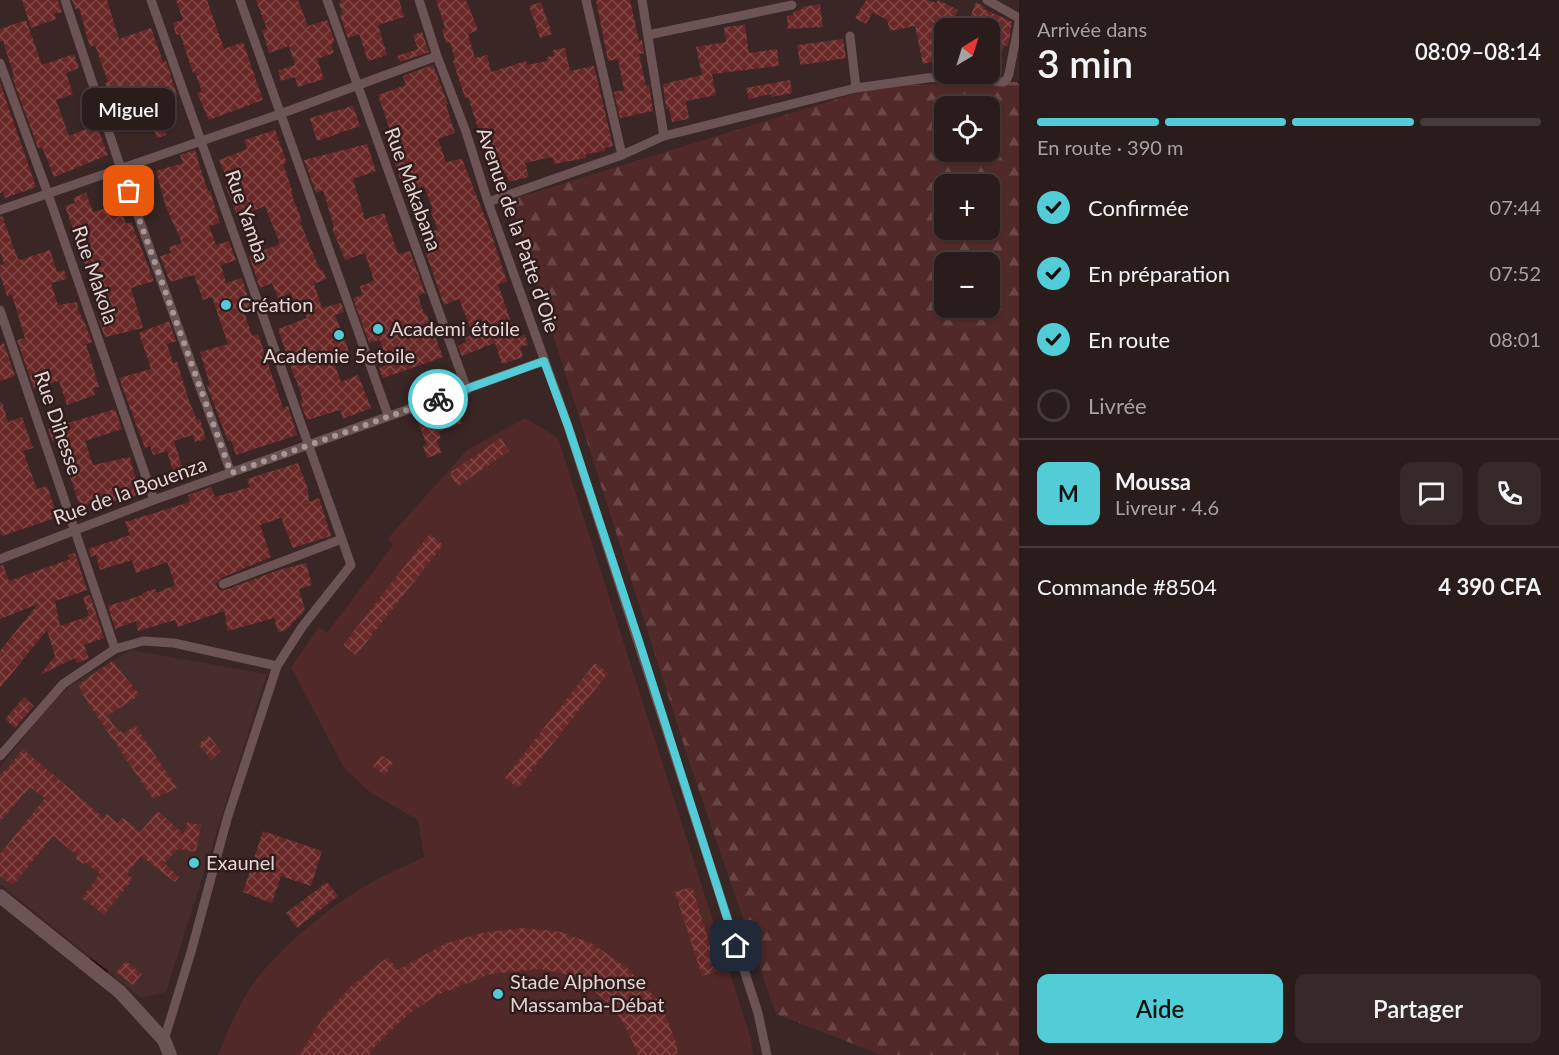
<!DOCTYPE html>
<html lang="fr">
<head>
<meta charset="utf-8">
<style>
  :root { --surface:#2b1c1c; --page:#372929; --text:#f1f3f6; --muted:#a6a1a3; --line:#473a3b; --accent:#52ccd6 }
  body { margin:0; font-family:Lato,sans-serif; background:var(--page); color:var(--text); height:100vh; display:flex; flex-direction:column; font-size:22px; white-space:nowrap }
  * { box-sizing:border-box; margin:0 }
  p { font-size:20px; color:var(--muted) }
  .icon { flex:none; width:33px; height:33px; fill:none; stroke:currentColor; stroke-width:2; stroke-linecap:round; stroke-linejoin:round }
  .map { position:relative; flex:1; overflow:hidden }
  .side { display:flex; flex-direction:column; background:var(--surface); width:540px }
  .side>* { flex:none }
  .needle { width:39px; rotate:38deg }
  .fabs { position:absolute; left:934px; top:18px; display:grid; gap:12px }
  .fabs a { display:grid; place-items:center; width:66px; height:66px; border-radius:12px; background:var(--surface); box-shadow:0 2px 4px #0004,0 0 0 2px var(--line); font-size:30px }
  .pin { position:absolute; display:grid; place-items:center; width:51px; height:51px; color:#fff; margin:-26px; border-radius:12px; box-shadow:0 3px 9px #0006 }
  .courier { position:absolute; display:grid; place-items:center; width:60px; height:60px; margin:-30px; border:4px solid #52ccd6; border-radius:50%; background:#fff; color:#222; box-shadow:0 2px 8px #0007 }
  .bubble { position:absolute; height:42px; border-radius:12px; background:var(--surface); box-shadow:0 2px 4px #0004,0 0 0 2px var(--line); font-size:20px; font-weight:600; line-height:42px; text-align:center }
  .overview em { font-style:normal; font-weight:600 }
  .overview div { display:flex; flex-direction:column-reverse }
  .overview { display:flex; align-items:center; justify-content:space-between; height:102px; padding:0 18px }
  h1 { font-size:39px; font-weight:600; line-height:45px }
  .bar { display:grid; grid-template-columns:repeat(4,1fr); gap:9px 6px; align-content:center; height:72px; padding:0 18px }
  .bar i { height:8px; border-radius:4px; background:var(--line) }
  .bar .active { background:var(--accent) }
  .bar p { grid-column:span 4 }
  .line { display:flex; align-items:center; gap:15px; padding:0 18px; border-top:2px solid var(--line) }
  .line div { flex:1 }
  .round { display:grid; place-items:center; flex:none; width:63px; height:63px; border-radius:12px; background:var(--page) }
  ol { padding:0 18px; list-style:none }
  li { display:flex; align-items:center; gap:18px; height:66px }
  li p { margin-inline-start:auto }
  li .icon { padding:6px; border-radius:50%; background:var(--accent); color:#111; stroke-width:4 }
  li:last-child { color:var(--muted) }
  li i { width:33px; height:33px; border:3px solid var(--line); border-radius:50% }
  .primary-button { display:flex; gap:12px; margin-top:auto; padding:12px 18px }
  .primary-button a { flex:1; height:69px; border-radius:12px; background:var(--accent); color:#111; font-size:24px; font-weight:600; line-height:69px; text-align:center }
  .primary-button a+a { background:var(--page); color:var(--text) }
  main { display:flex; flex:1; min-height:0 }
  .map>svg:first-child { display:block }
</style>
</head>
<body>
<main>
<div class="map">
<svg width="1019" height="1055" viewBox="0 0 1019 1055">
  <defs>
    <pattern id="forest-firs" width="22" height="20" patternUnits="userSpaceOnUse" patternTransform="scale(1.5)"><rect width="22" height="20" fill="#512928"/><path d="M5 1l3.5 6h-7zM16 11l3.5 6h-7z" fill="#6a4746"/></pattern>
    <pattern id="building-cross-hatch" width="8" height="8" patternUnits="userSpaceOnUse" patternTransform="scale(1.5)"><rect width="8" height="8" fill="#6a2928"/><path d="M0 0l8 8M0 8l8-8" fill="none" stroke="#7f4746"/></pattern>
  </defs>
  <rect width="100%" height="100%" fill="#392625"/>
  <path fill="#462c2a" d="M131 650 267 674 166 992 141 998 0 884V767L48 706 72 684Z"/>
  <path fill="url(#forest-firs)" fill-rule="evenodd" d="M1017 82 1019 84V1055H882L776 1014 691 767 510 200 879 86ZM945 106H990V152H945ZM945 184H990V230H945ZM945 262H990V308H945Z"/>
  <path fill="#512928" d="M525 418 558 438 751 1039 753 1055H218C227 1032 240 1001 255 981 287 941 330 906 374 881 390 872 408 865 424 857L418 820 371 793 344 768 291 667 319 627 327 633 393 545 388 538 467 450Z"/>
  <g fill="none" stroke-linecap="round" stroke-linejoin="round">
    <path stroke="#300205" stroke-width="4" d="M90 960 106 972"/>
  </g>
  <path fill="url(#building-cross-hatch)" d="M22 0H58L62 12 54 14 56 19 31 28Z
    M72 0H107L119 39 151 28 163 62 166 61 177 95 154 103 166 135 157 138 145 109 124 116 119 103 113 105 105 83 108 82 95 45 90 47 79 8 75 9Z
    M176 0H207L224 49 243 42 263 100 209 120 197 93 202 92 195 72 193 73 180 34 176 35 173 23 183 20Z
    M256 0H298L308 26 327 20 335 42 331 44 334 53 317 59 324 79 298 87 295 77 281 81 278 70 295 65 289 46 269 53 262 30 267 29Z
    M340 0H399L404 17 378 25 387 55 368 61 359 34 348 38 340 15 343 14 339 4 341 3Z
    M436 0H466L478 30 468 34 475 58 487 55 491 72 526 61 527 65 547 61V57L554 56 553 50 565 48 570 71 594 66 613 146 604 148 605 151 586 154V158L554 164 552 157 525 163 529 177 509 182 506 173 497 176 486 148H484L468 97 465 98 453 61 455 60 450 42 446 43 442 30 445 28Z
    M596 0H630L639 41 642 40 644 53 639 54 646 86 649 85 653 111 620 118 614 92 624 90 618 59 608 61Z
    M866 0H927L936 3 938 0 958 10 950 28H945V55H934L936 61 923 64 915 26 890 31 887 20 873 12 866 24 855 18Z
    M541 2 552 34 540 38 529 6Z
    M976 2 985 7 984 9 1012 22 1008 46 1004 45 999 63 990 60V28H969L971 15Z
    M820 4 823 27 788 29 787 16 793 15V12L802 9V7Z
    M26 20 42 65 74 54 79 68 66 73 73 94 56 100 69 136 96 125 108 155 54 177 42 147 38 148 12 77 14 76 3 41 0 42V29Z
    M745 25 749 53 777 49 779 66 712 74 716 95 686 101 689 119 672 122 669 108 666 109 663 84 702 75 696 47 726 42 724 27Z
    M422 32 429 52 400 62 397 56 418 49 413 35Z
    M843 39 846 58 801 65 800 63 797 45Z
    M433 65 448 104 446 105 455 133 438 139 446 162 462 159 490 230 507 282 498 284 516 337 525 335 528 345 520 347 523 357 502 364 495 343 462 356 458 346 466 342 465 338 473 334 459 299 444 305 420 236 438 229 430 210 433 209 424 186 405 193 384 132 390 130 378 95 406 85 403 77 405 75Z
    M790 80 792 93 771 97V94L749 99 746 88Z
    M0 83 36 187 5 198 3 192 0 193Z
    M353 106 360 126 317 141 310 118Z
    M275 130 287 163 283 164 293 193H291L302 221 300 222 320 270 323 269 326 279 314 284 322 308 341 303 344 312 335 315 350 354 333 360 341 382 358 375 371 408 343 419 340 410 307 420 300 402 303 401 296 379H295L278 329 307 318 301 300 294 302 291 293 278 298 272 283 260 288 249 256 280 244 265 206 238 217 225 185 229 184 219 160 247 149 244 140Z
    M367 144 376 171 353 179 365 219 384 213 398 254 410 251 425 293 418 295 424 314 426 313 443 357 383 378 379 368 388 364 380 340 369 343 353 298 362 295 360 286 374 281 365 253 345 260 332 228 334 227 323 190 316 193 304 160Z
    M195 150 198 158H197L208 191H210L220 223 209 226 216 245 229 241 236 260 221 265 226 283 242 278 251 307 243 309 252 336 258 334 283 408 288 406 297 435 236 455 231 440 228 441 207 386 210 385 200 352 228 344 212 297 203 300 194 275 170 282 160 256 171 253 169 247 182 243 166 207 156 171 183 163 180 155Z
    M86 193 93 212 120 204 126 224 131 222 154 281 131 288 143 328 105 337 99 321 103 320 98 302 65 206 75 203 73 198Z
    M2 216 18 259 20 260 50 250 57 272 64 270 67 279 51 283 58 305 77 302 78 310 86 326 92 342 86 344 99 387 93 388 95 395 67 405 59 381 34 389 17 340 25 338 12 295 7 296 0 275V265L4 264 0 252V217Z
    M169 321 176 341 167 344 173 363 177 361 189 401 197 420 200 419 206 439 195 442 193 435 174 441 183 469 173 472 167 451 153 455 150 446 145 448 119 378 151 369 139 333Z
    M4 343 15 376 0 381V345Z
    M2 402 8 422 22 417 33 448 23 451 37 489 47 486 58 517 2 536 0 531V403Z
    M456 407 462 423 438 432 441 438 437 440 441 453 427 458 423 446 427 445 418 422Z
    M115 409 122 429 85 441 93 465 130 457 137 485 139 484 142 494 110 502 109 498 80 507 65 461 72 459 65 437 53 442 48 429Z
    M501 438 509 451 458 486 451 476V472Z
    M298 463 308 489 309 502 319 498 331 536 293 548 281 518 260 525 271 557 221 578 216 584 219 590H225L279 570 306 563 312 585 299 589 305 610 286 630 278 632 274 618 228 631 224 611 178 627 175 620 138 631 136 621 115 629 108 606 142 595V593L155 589 157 593 175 585 167 562 136 573 132 560 100 570 96 555 91 557 88 549 130 535 125 522 190 502 188 495 211 487 215 497 250 487 247 479Z
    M430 534 443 545 356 655 343 645Z
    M75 553 87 590 55 601 60 626 89 616 83 597 90 595 104 638 84 645 89 658 77 663 75 658 40 675 55 656 47 630 0 688V651L38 604 0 619V566L3 565 9 581 70 559 68 555Z
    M112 661 140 695 107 716 119 732 121 731 123 734 135 725 177 788 153 799 83 695 78 685Z
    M595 663 608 673 518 788 505 778Z
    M24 697 34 706 15 728 5 719Z
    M209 736 221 751 211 760 198 744Z
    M23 749 104 818 107 814 117 823 123 818 140 832 158 811 184 834 187 822 201 825 196 852 178 849 164 863 179 877 175 882 141 856 127 874 133 879 104 915 82 898 100 874 85 862 83 864 76 859 77 855 53 836 13 885 0 876V854L45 798 30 787 0 822V775L5 770 6 771Z
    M381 755 393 763 385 775 373 767Z
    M263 831 322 851 311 886 281 876 272 903 243 892Z
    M327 882 338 896 297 928 286 913Z
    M692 887 718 971 702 976 675 892Z
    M522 928 561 932 593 944 627 968 660 1002 676 1042 678 1055H638L625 1025 609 1004 586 984 565 974 540 969 490 974 437 995 410 1013 379 1042 369 1055H299L325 1015 350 987 388 957 398 970 444 944 482 933Z
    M126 961 142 974 133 985 116 972Z"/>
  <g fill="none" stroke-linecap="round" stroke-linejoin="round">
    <path stroke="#6b5453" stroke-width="9" d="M65 0 121 169 231 473
      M151 0 351 565 302 627 277 666 227 819 191 952 164 1040
      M240 0 388 415
      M327 0 467 390
      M419 0 437 56 466 132 488 202 568 426 758 1013 767 1055
      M586 0 622 155
      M642 0 664 136
      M987 0 1019 18
      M648 35 792 5
      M850 36 856 88
      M0 63 48 194 154 500
      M488 202 622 155 664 136 856 88 927 78 955 76 1003 82 1006 81 1009 74 1019 22
      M0 210 280 114 437 56
      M0 310 115 649
      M0 559 154 500 544 361
      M223 584 342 539
      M0 756 63 684 115 649 143 641 174 643 277 666"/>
    <path stroke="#6b5453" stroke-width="14" d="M0 896 120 992 164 1040 170 1055"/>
  </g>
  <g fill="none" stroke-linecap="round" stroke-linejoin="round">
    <path stroke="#a69796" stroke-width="6" stroke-dasharray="0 10.8" d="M129 191 231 473 438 399"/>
    <path stroke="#52ccd6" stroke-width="8" d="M438 399 544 361 568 426 638 638 736 946"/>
  </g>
  <g fill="#52ccd6" stroke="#2f1c1b" stroke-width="2">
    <circle cx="226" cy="305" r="6"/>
    <circle cx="378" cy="329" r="6"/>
    <circle cx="339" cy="335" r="6"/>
    <circle cx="194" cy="863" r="6"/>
    <circle cx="498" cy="994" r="6"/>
  </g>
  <g text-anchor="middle" stroke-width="5" stroke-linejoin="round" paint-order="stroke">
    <g font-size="20" fill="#e1d4d3" stroke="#2f1c1b">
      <text transform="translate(413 189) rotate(70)" y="7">Rue Makabana</text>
      <text transform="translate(247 216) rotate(71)" y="7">Rue Yamba</text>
      <text transform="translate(518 230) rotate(71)" y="7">Avenue de la Patte d'Oie</text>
      <text transform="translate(95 275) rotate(71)" y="7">Rue Makola</text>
      <text transform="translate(58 423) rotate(71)" y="7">Rue Dihesse</text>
      <text transform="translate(130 491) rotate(-20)" y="7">Rue de la Bouenza</text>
    </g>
    <g font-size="20" fill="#e1d4d3" stroke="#2f1c1b" text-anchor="start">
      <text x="238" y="312">Création</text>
      <text x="390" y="336">Academi étoile</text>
      <text x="339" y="363" text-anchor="middle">Academie 5etoile</text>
      <text x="206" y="870">Exaunel</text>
      <text x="510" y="989">Stade Alphonse<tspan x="510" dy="23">Massamba-Débat</tspan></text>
    </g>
  </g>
</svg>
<div class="fabs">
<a><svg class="needle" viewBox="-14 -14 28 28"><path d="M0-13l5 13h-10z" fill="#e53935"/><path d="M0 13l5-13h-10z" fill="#a6a1a3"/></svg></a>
<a><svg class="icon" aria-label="locate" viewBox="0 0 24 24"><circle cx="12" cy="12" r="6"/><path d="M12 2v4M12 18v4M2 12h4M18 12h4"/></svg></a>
<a>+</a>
<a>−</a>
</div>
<div class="pin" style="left:129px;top:191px;background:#ea580c"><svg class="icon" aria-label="bag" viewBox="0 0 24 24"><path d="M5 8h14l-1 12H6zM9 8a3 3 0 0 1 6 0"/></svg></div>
<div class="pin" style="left:736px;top:946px;background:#1f2937"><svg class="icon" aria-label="home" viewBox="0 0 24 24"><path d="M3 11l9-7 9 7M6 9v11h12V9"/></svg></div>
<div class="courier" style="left:438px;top:399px"><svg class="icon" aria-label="bike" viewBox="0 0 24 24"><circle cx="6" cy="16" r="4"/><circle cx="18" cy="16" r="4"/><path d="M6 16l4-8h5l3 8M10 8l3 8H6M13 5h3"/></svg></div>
<div class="bubble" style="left:82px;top:88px;width:93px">Miguel</div>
</div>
<section class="side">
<div class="overview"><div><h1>3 min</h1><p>Arrivée dans</p></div><em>08:09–08:14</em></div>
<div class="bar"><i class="active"></i><i class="active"></i><i class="active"></i><i></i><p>En route · 390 m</p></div>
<ol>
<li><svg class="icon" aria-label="check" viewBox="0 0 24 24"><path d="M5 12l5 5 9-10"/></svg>Confirmée<p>07:44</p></li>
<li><svg class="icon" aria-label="check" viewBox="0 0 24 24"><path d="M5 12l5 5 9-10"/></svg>En préparation<p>07:52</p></li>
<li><svg class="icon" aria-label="check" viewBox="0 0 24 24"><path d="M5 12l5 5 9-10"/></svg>En route<p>08:01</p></li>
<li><i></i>Livrée</li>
</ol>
<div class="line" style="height:108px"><b class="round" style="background:var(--accent);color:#111">M</b><div><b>Moussa</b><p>Livreur · 4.6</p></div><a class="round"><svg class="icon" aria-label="chat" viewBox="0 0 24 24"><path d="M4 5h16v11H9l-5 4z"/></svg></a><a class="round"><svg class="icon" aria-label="phone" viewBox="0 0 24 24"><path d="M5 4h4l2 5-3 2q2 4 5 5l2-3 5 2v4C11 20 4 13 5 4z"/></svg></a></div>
<div class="line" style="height:78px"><div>Commande #8504</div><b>4 390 CFA</b></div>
<div class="primary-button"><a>Aide</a><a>Partager</a></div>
</section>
</main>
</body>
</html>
